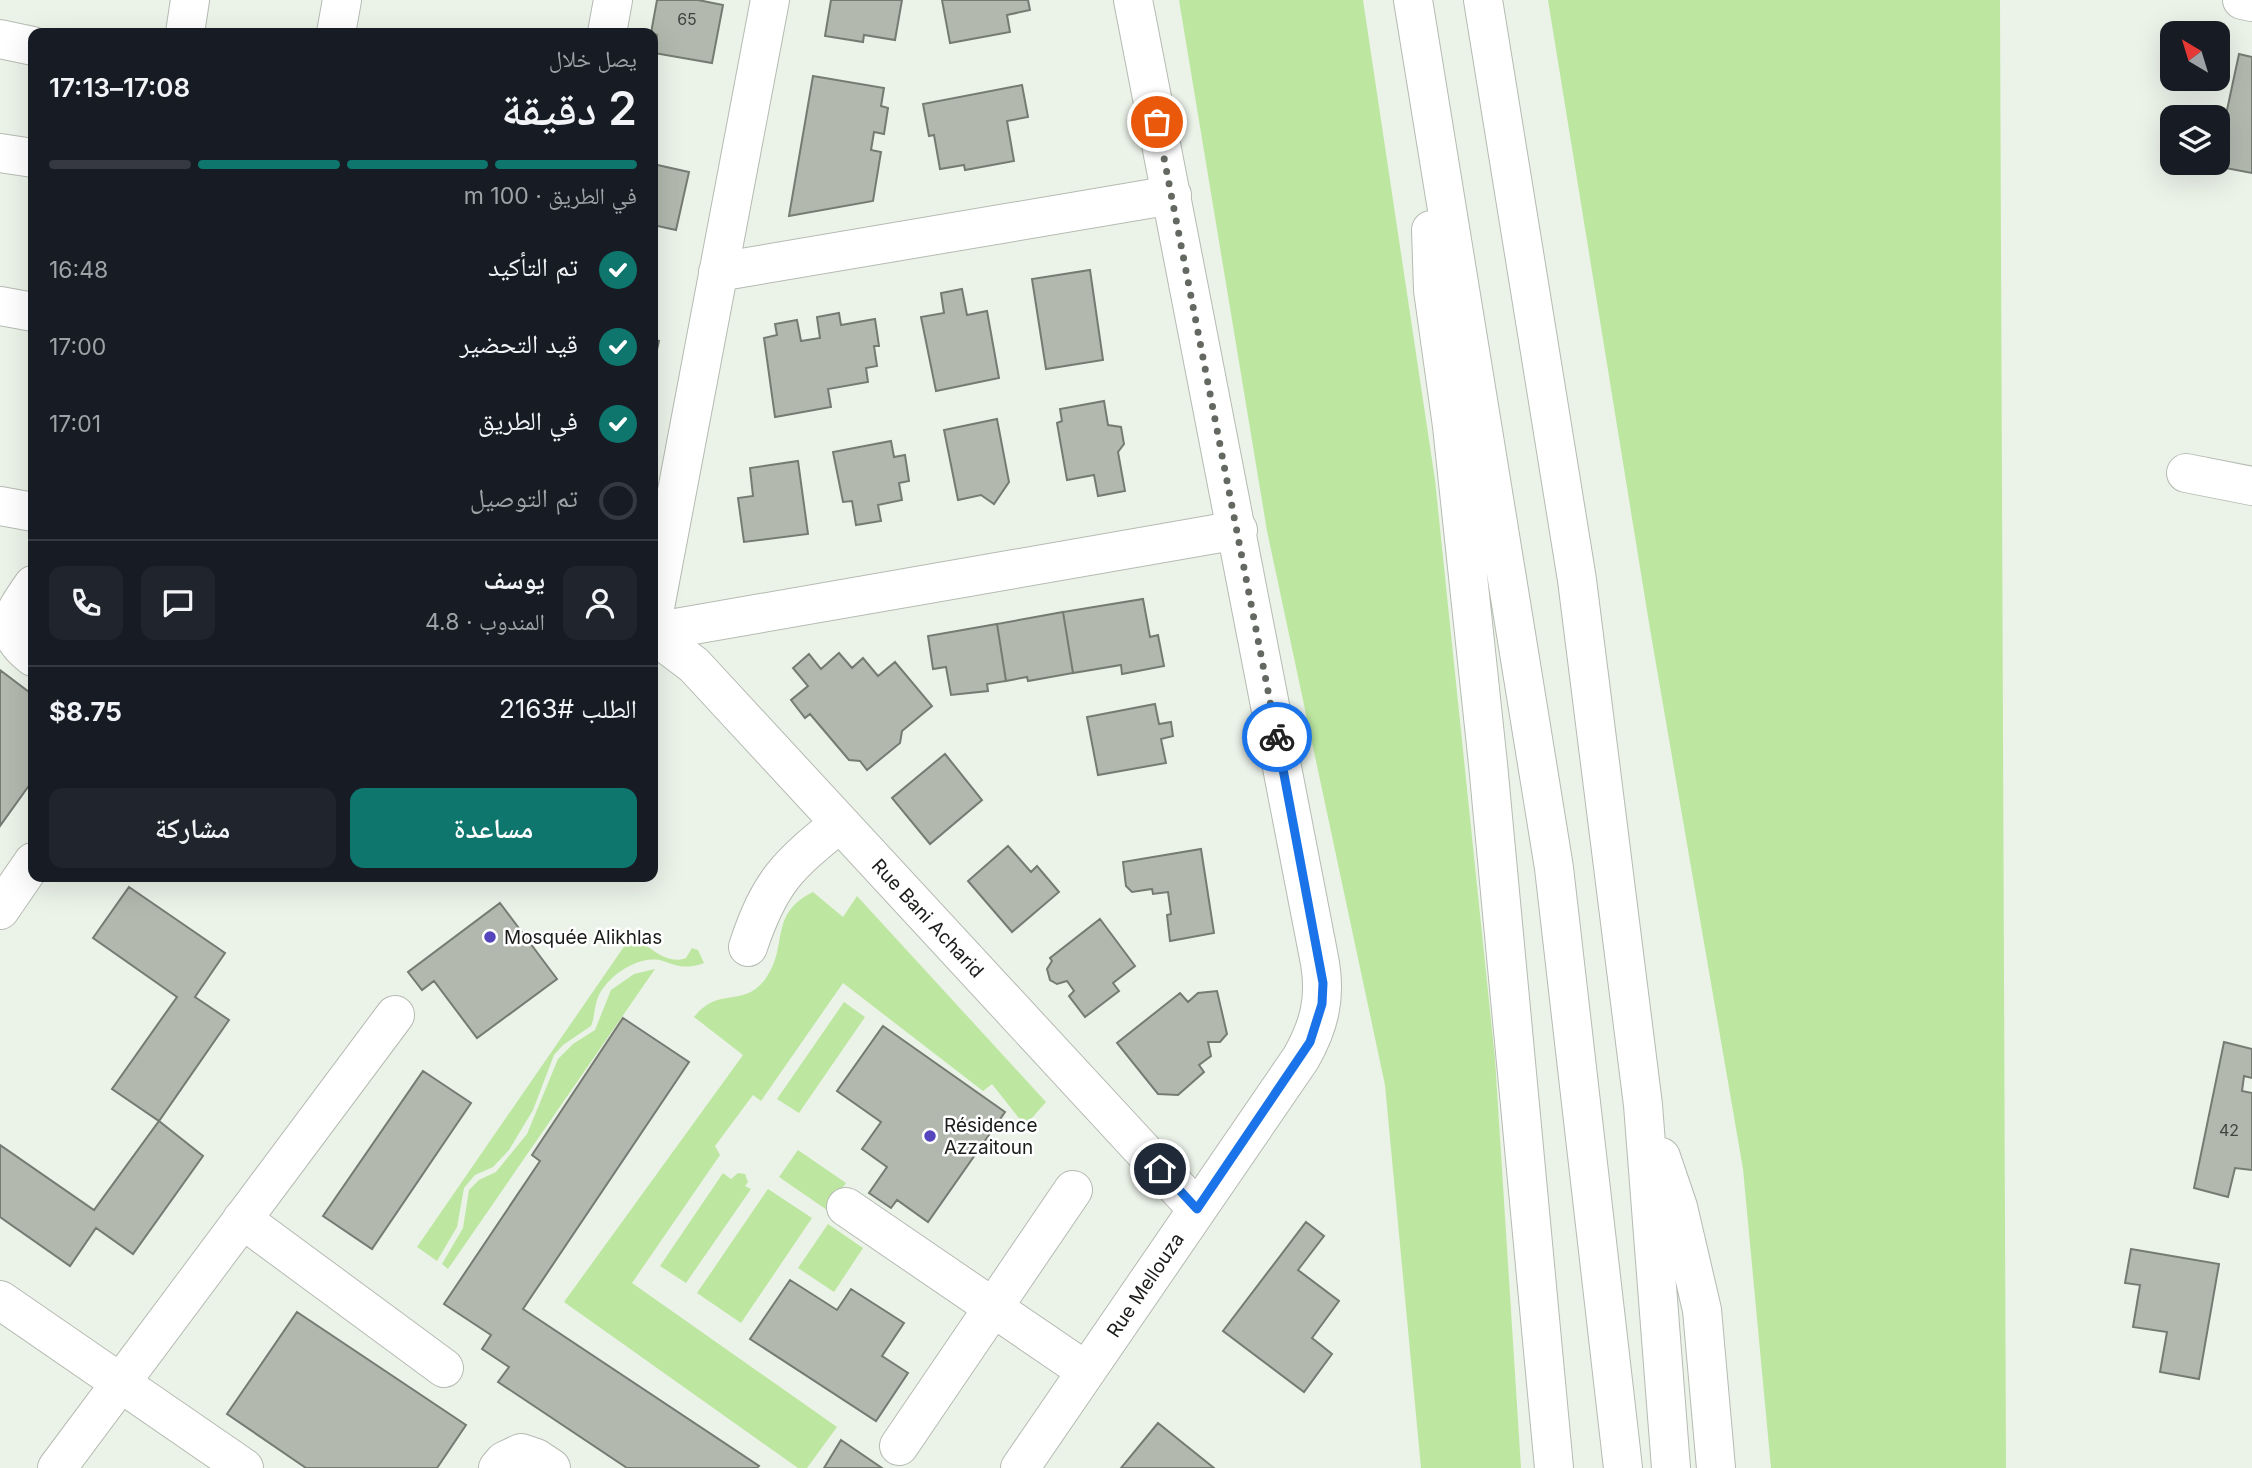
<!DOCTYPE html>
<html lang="ar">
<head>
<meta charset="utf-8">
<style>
  :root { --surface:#171b24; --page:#20242c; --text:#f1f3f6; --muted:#9ea1a6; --line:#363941; --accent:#0f766e }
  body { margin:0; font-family:Inter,"Noto Naskh Arabic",sans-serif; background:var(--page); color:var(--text); direction:rtl; height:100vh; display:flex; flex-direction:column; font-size:26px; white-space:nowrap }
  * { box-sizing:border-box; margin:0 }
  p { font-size:23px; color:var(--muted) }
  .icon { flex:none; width:38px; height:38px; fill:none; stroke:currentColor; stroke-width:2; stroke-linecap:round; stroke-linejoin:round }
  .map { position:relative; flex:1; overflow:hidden; direction:ltr }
  .side { position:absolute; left:28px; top:28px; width:630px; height:854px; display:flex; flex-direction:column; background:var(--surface); border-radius:14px; box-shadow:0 7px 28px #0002; direction:rtl }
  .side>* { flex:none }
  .needle { width:46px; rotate:322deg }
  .buttons { position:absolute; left:2160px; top:21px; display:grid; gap:14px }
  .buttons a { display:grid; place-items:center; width:70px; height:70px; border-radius:14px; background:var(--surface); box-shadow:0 7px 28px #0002; font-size:35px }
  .pin { position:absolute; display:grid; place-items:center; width:60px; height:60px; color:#fff; margin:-30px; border:4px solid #fff; border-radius:50%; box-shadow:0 2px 7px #0007 }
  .courier { position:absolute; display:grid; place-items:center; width:70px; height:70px; margin:-35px; border:5px solid #1a73e8; border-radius:50%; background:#fff; color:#222; box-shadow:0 2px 9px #0007 }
  .headline em { font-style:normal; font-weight:600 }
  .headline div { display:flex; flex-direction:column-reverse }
  .headline { display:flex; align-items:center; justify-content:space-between; height:119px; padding:0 21px }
  h1 { font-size:46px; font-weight:600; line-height:52px }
  .bar { display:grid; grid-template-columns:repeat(4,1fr); gap:10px 7px; align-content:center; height:84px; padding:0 21px }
  .bar i { height:9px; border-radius:5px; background:var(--line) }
  .bar .current { background:var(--accent) }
  .bar p { grid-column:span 4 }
  .line { display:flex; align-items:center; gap:18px; padding:0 21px; border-top:2px solid var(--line) }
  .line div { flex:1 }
  .round { display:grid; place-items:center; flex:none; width:74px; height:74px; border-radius:14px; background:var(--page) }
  ol { padding:0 21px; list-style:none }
  li { display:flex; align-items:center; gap:21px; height:77px }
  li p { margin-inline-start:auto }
  li .icon { padding:7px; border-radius:50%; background:var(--accent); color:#fff; stroke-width:4 }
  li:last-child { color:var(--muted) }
  li i { width:38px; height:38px; border:4px solid var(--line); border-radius:50% }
  .button { display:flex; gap:14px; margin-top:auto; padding:14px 21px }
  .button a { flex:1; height:80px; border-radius:14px; background:var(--accent); color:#fff; font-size:28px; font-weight:600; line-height:80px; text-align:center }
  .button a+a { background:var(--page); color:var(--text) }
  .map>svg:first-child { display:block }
</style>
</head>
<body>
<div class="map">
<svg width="2252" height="1468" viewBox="0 0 2252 1468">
  <rect width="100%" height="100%" fill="#ebf2e8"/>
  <path fill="#bde7a0" d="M1179 0H1363L1435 480 1495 1059 1521 1468H1421L1385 1085 1267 531Z
    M1548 0H2000L2006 1468H1771L1743 1169 1650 629Z
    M813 892 843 917 857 896 1046 1102 1025 1126 992 1084 983 1091 843 983 761 1101 753 1095 715 1146 720 1155 632 1283 837 1427 807 1468H798L564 1302 743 1055 694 1017C719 985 744 1009 766 978 789 946 768 914 813 892Z
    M632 935C647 945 667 966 686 958L692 948 698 950 704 963C687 969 679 967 663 961 640 954 609 975 599 995 594 1005 595 1017 591 1026L563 1045 554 1055 533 1110 509 1150 493 1167 475 1175 464 1188 457 1227 437 1261 417 1247Z
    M655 969 448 1269 442 1264 463 1228 469 1190 479 1180 496 1172 527 1134 558 1059 573 1044 595 1030 611 990 634 974Z
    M844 1002 865 1017 799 1113 777 1099Z
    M798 1150 846 1183 827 1210 779 1177Z
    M723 1173 731 1179 738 1173 745 1174 748 1182 745 1186 751 1189 686 1283 660 1266Z
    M768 1189 812 1218 741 1323 697 1293Z
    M828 1224 863 1248 834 1292 798 1268Z"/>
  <path fill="#b2b8ae" stroke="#767b72" stroke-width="2" d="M657 0H698L723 5 712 63 654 53 657 35 651 33Z
    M831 0H902L895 40 864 35 863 42 825 36Z
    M942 0H1028L1030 10 1007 15 1010 32 950 43Z
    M2239 54 2252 57V173L2215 166Z
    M813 76 884 88 881 106 888 108 884 134 874 132 871 150 881 152 873 201 789 216Z
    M1022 85 1028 117 1007 121 1014 161 965 170 964 165 940 169 934 135 929 136 923 104Z
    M653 164 689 172 676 230 653 225Z
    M1090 270 1103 360 1046 369 1032 279Z
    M962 289 967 315 987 311 999 378 936 391 921 317 944 313 941 293Z
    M839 313 841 325 875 319 879 346H874L877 366 866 368 868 382 828 389 831 407 775 417 764 338 777 335 775 324 797 320 801 341 820 338 817 317Z
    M653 339 659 341 653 368Z
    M1104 401 1108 425 1121 427 1124 444 1118 452 1125 491 1098 496 1094 475 1067 480 1057 423 1062 421 1060 409Z
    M997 419 1009 482 994 504 981 495 958 500 944 430Z
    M891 441 894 457 905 455 909 481 899 483 902 500 878 505 881 521 856 525 852 501 843 502 833 452Z
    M798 461 808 534 744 542 738 498 753 496 750 468Z
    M1143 599 1150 637 1158 635 1164 666 1122 674 1121 665 1073 673 1063 612Z
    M1063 612 1073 673 1028 681 1027 677 1006 681 997 624Z
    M997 624 1006 681 987 684 988 691 951 695 946 667 933 669 928 636Z
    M839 653 852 668 863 658 878 676 895 662 932 706 902 731 900 743 867 770 860 761 849 760 810 714 805 718 791 700 808 686 793 668 809 654 821 669Z
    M0 670 33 695V780L0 826Z
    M1155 704 1159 724 1171 722 1173 736 1161 739 1166 763 1098 775 1087 717Z
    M945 754 982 800 930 844 892 798Z
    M1008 846 1031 872 1037 866 1059 892 1012 932 968 881Z
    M1201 849 1214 933 1170 941 1167 915 1171 914 1168 892 1153 894 1152 889 1132 892 1126 886 1123 862Z
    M129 887 225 953 195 997 229 1020 159 1121 112 1089 177 997 93 938Z
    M500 903 557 979 477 1038 434 981 422 990 408 972Z
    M1100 919 1135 966 1113 983 1119 991 1085 1017 1069 996 1074 991 1067 981 1057 984 1050 980 1047 969 1052 961 1050 958Z
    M1217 991 1227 1034 1220 1042H1208L1211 1056 1199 1065 1204 1072 1178 1095 1158 1094 1117 1043 1180 993 1188 1002 1198 993Z
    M623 1018 689 1062 523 1309 759 1466 757 1468H627L498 1382 509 1367 482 1349 491 1335 444 1304 540 1161 532 1155Z
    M883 1026 1005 1112 928 1222 897 1200 891 1208 869 1193 887 1167 862 1149 881 1122 837 1091Z
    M2224 1042 2252 1049V1078L2244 1076 2242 1091 2252 1093V1170L2235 1168 2228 1197 2194 1188Z
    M423 1071 471 1103 372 1249 323 1216Z
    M159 1121 203 1156 133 1254 96 1228 70 1266 0 1217V1145L94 1210Z
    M1306 1222 1324 1236 1298 1270 1339 1301 1312 1338 1332 1354 1304 1392 1223 1331Z
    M2131 1249 2219 1264 2199 1379 2160 1372 2167 1332 2133 1327 2140 1285 2125 1283Z
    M790 1280 837 1310 851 1289 904 1323 882 1356 908 1373 876 1421 750 1339Z
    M297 1312 466 1425 437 1468H306L227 1414Z
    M1158 1423 1214 1468H1121Z
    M841 1440 882 1468H824Z"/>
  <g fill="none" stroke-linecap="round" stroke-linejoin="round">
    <defs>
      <path id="minor" d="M2242 0 2252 2
        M185 33 190 0
        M336 33 342 0
        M607 33 613 0
        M0 39 33 46
        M0 153 33 158
        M718 272 1172 195
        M0 306 33 312
        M2186 473 2252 486
        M0 506 33 512
        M33 585C11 617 0 631 33 657
        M653 618 770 0
        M653 632 1238 530
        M653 634 694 665 1197 1209
        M0 910 33 862
        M748 947C770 881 787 866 840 823
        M846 1207 1086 1371
        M242 1219 444 1368
        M0 1300 244 1468
        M899 1446 1073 1190
        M57 1468 395 1015
        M498 1468 504 1461 521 1453 536 1458 551 1468
        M1020 1468 1301 1058C1319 1026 1326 999 1320 963L1133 0"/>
      <path id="highway" d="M1413 0 1554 868 1623 1468
        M1483 0 1577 580 1643 1105 1671 1468
        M1431 230 1433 290 1452 426 1488 764 1554 1468
        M1661 1157 1678 1207 1702 1310 1716 1468"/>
    </defs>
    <use href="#minor" stroke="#b5bbb2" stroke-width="40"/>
    <use href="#highway" stroke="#b5bbb2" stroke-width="40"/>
    <use href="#minor" stroke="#fff" stroke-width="38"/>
    <use href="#highway" stroke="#fff" stroke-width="38"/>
  </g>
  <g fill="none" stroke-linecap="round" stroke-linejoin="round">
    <path stroke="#636861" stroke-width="7" stroke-dasharray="0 12.6" d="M1157 122 1277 737"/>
    <path stroke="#1a73e8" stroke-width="9" d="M1160 1169 1197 1209 1310 1042 1322 1004 1323 983 1277 737"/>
  </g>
  <g fill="#5646be" stroke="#fff" stroke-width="2.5">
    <circle cx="490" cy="937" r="7"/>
    <circle cx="930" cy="1136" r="7"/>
  </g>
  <g text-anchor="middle" stroke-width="5" stroke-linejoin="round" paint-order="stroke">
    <g font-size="16" fill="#40443e">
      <text x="687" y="25">65</text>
      <text x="2229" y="1136">42</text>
    </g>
    <g font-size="19" fill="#1a1d19" stroke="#fff">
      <text transform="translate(928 918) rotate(47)" y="7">Rue Bani Acharid</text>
      <text transform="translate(1145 1285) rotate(-56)" y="7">Rue Mellouza</text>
    </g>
    <g font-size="19" fill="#1a1d19" stroke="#fff" text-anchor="start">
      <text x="504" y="944">Mosquée Alikhlas</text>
      <text x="944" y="1132">Résidence<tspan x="944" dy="22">Azzaitoun</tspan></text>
    </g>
  </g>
</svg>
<div class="buttons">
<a><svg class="needle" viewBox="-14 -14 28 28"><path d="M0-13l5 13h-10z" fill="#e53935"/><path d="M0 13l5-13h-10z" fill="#9ea1a6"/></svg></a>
<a><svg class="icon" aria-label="layers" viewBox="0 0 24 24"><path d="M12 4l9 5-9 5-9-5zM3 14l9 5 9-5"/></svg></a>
</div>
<div class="pin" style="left:1157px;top:122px;background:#ea580c"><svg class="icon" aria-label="bag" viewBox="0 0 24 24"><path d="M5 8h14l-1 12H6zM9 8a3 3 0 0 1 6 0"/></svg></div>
<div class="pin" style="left:1160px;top:1169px;background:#1f2937"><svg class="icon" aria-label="home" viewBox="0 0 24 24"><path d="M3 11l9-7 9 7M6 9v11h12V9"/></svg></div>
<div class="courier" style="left:1277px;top:737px"><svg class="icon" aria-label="bike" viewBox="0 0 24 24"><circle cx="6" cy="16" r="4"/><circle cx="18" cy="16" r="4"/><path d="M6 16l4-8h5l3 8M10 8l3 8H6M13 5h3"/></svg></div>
<section class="side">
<div class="headline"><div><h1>2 دقيقة</h1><p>يصل خلال</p></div><em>17:08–17:13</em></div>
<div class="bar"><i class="current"></i><i class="current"></i><i class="current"></i><i></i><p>في الطريق · 100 m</p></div>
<ol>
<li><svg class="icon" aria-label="check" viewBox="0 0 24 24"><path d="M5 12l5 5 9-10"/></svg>تم التأكيد<p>16:48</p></li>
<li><svg class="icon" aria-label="check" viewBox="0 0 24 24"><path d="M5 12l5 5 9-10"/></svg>قيد التحضير<p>17:00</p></li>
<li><svg class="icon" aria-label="check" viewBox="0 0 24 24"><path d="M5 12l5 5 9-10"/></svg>في الطريق<p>17:01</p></li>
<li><i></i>تم التوصيل</li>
</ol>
<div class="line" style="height:126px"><a class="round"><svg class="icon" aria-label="person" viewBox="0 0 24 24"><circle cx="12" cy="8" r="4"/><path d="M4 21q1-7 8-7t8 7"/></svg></a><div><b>يوسف</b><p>المندوب · 4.8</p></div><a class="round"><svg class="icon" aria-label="chat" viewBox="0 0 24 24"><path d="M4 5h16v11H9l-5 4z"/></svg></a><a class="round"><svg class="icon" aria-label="phone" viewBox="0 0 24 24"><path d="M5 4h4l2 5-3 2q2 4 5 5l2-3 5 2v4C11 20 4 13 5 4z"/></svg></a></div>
<div class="line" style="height:91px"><div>الطلب #2163</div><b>$8.75</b></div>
<div class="button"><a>مساعدة</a><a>مشاركة</a></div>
</section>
</div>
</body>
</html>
